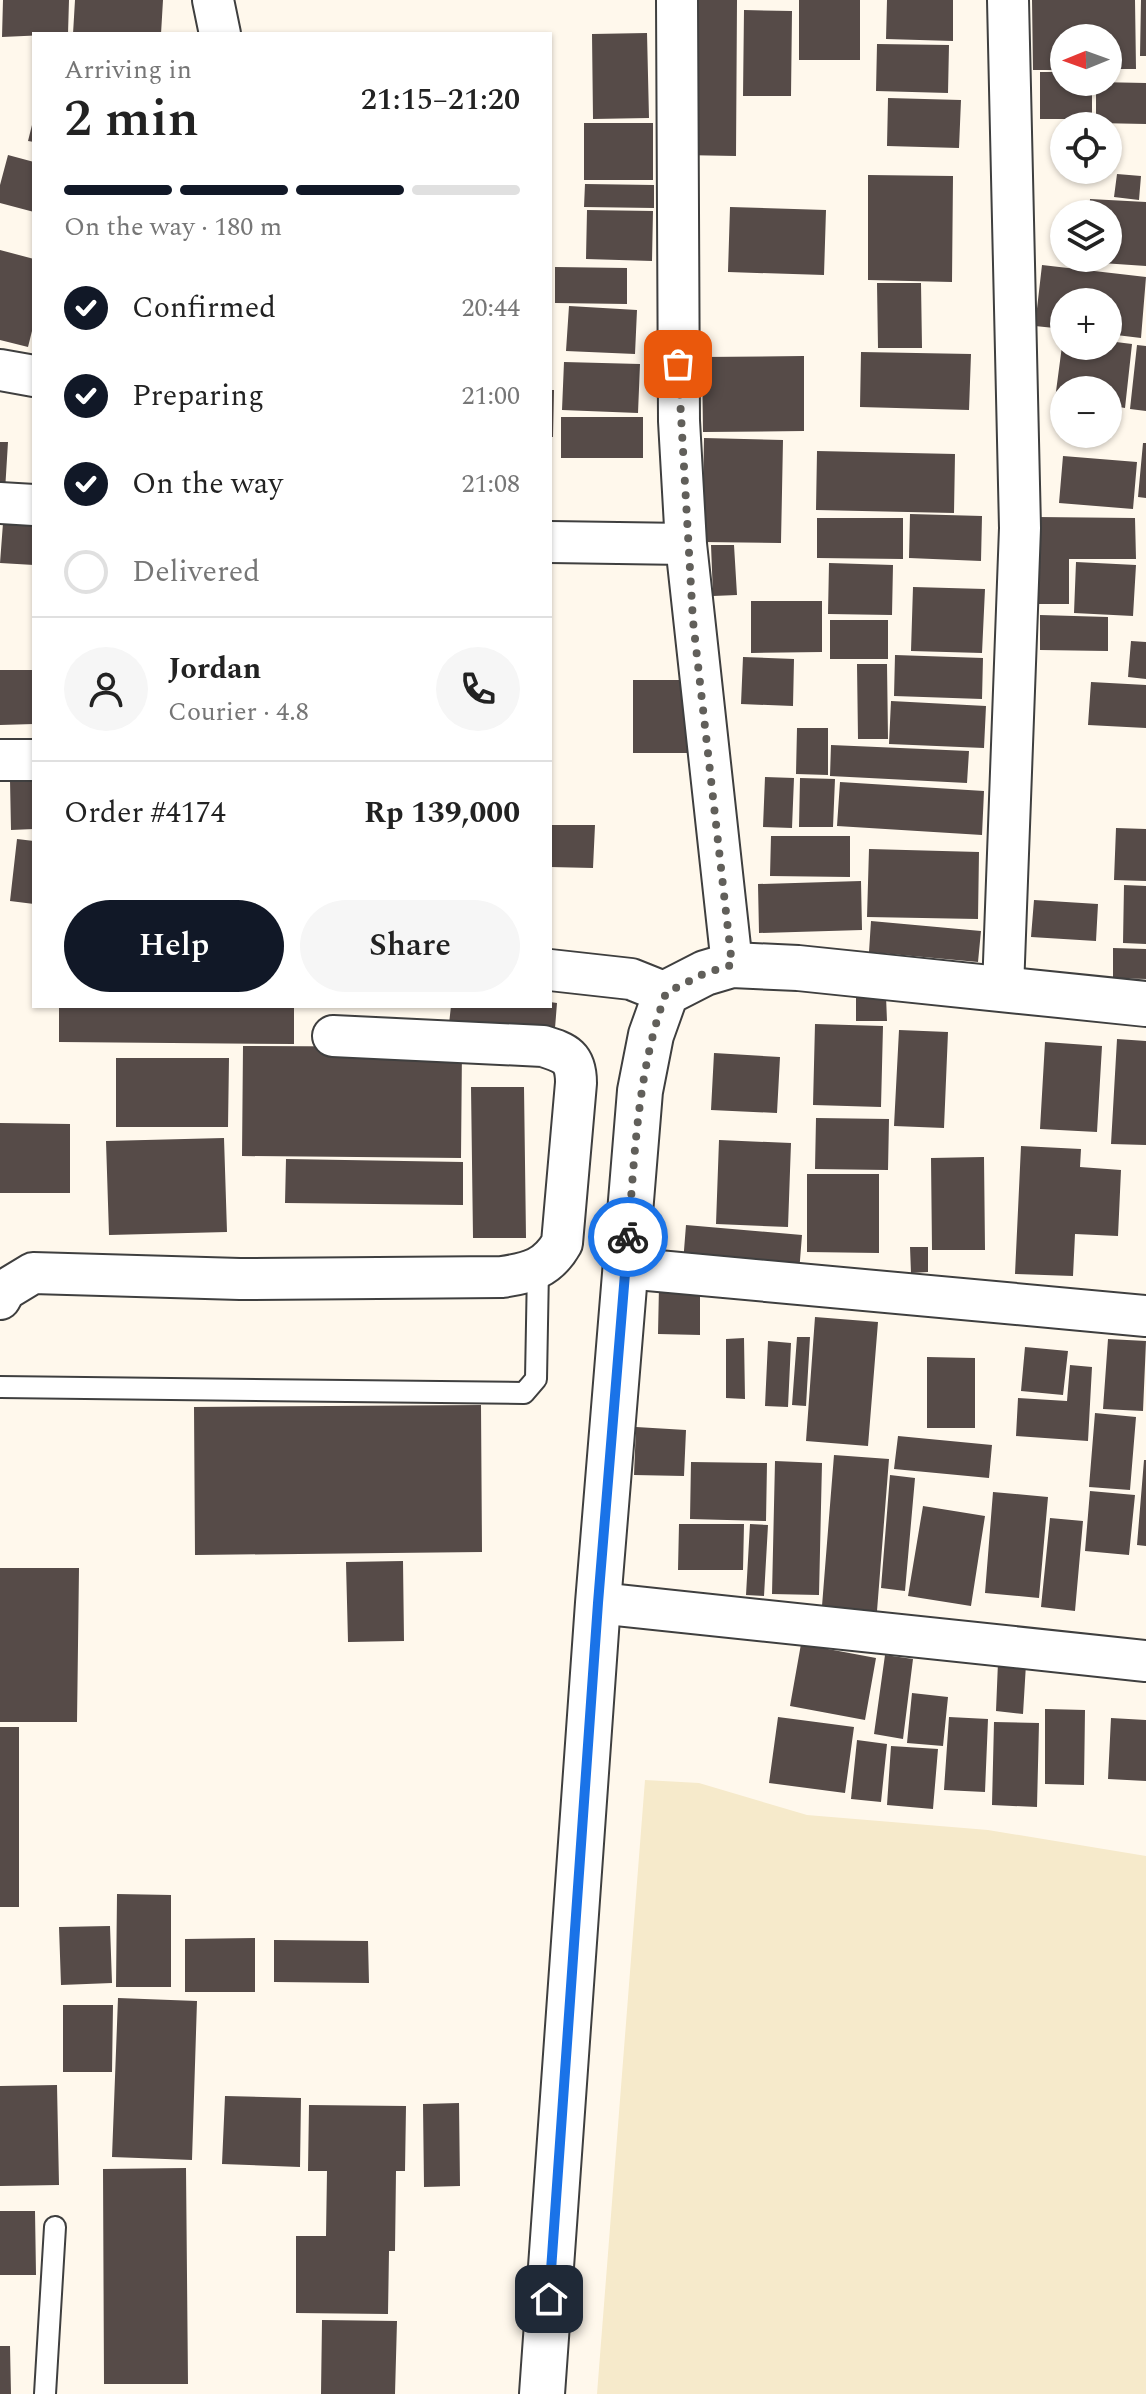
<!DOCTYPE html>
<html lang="en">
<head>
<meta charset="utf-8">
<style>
  :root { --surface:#fff; --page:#f6f6f6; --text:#222; --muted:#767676; --line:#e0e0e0; --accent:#111827 }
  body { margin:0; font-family:Spectral,serif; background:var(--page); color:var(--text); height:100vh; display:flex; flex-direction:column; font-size:30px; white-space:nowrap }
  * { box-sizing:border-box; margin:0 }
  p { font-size:26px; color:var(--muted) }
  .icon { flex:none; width:44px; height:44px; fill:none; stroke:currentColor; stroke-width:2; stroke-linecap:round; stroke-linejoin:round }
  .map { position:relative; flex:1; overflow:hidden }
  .side { position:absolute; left:32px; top:32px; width:520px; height:976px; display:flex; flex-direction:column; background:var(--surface); border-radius:0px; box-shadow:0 2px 6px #0004 }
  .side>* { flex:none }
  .needle { width:52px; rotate:269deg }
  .buttons { position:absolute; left:1050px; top:24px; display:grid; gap:16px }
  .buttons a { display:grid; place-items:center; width:72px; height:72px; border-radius:50%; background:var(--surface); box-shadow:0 2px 6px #0004; font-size:40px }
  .pin { position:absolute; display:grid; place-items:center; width:68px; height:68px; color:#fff; margin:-34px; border-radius:16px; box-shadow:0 4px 12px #0006 }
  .courier { position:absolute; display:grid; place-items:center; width:80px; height:80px; margin:-40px; border:6px solid #1a73e8; border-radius:50%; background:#fff; color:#222; box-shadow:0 2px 10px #0007 }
  .head em { font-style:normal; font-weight:600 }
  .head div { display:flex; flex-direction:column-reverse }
  .head { display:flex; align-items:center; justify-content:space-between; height:136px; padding:0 32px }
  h1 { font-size:52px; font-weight:600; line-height:60px }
  .bar { display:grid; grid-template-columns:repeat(4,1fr); gap:12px 8px; align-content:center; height:96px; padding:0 32px }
  .bar i { height:10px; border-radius:6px; background:var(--line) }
  .bar .current { background:var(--accent) }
  .bar p { grid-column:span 4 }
  .line { display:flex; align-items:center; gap:20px; padding:0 32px; border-top:2px solid var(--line) }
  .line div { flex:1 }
  .round { display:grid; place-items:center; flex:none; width:84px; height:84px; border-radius:42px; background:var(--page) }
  ol { padding:0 32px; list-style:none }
  li { display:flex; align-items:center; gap:24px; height:88px }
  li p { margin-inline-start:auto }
  li .icon { padding:8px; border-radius:50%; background:var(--accent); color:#fff; stroke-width:4 }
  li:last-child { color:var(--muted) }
  li i { width:44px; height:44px; border:4px solid var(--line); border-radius:50% }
  .button { display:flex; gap:16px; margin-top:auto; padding:16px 32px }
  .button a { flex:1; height:92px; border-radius:48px; background:var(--accent); color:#fff; font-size:32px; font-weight:600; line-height:92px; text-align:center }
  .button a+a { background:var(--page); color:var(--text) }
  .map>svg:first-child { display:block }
</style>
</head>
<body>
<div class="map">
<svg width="1146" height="2394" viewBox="0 0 1146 2394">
  <rect width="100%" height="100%" fill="#fff8ec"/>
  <path fill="#f6eacb" d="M645 1780 699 1783 807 1815 988 1830 1146 1856V2394H597Z"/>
  <path fill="#564b48" d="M3 0H69L68 34 2 37Z
    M75 0H163L161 34H73Z
    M682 0H737L736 156 681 155Z
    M799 0H860V60H799Z
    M887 0H953V41L886 39Z
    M1032 0H1135L1136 69H1108V38H1064V70H1033Z
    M1141 0H1146V56H1140Z
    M744 10 792 11 791 96H743Z
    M647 33 649 118 593 119 592 34Z
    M877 44 949 45 948 93 876 91Z
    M1040 72H1064V82H1092V119H1040Z
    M1096 82 1146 83V124L1096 123Z
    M888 98 961 100 959 148 887 146Z
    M34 117V142L28 141Z
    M584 123H653V180H584Z
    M8 155 34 162V212L0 203V185Z
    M1117 174 1141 176 1139 200 1114 197Z
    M868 175 953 176 952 282 868 280Z
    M585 184 654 185V208L584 207Z
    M1090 199 1146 202V266L1087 262V258H1108V214H1089Z
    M730 207 826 210 824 275 728 272Z
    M587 210 653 211 652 261 586 259Z
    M0 250 34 259V323L28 347 0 340Z
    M1042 265 1146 277 1141 338 1108 334V302H1064V329L1035 326Z
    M555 267 627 268V304L555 303Z
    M877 283H921L922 348H878Z
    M569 306 637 310 635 354 566 351Z
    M1108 341 1132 344 1125 408 1108 405V390H1064V400L1055 399 1062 346H1108Z
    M1137 345 1146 346V411L1130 409Z
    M861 352 971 354 969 410 860 407Z
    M804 356V431L703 432 702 357Z
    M564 362 640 364 638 413 562 410Z
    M550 390H554L553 437H550Z
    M561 417H643V458H561Z
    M704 438 783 440 781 543 702 542Z
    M0 442H8L5 491H0Z
    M1143 443H1146V498L1138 497Z
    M817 451 955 454 954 513 816 510Z
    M1063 456 1137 462 1133 509 1059 503Z
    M4 510 34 512V565L0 563Z
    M910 514 982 516 981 561 909 558Z
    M1037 517 1135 518 1136 559H1069V604H1037Z
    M817 518H903V559L817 558Z
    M711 545H734L737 595 713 596Z
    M1076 562 1136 565 1133 616 1074 613Z
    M829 563 893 565 892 615 828 614Z
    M913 587 985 589 982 653 911 651Z
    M751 601H822V652L751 653Z
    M1040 615 1108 617V651L1040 650Z
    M830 620H888V659H830Z
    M1131 641 1146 642V679L1128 677Z
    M895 655 983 658 982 699 894 696Z
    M743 657 794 659 793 706 741 704Z
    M857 664H887L888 739H858Z
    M0 670H34V724L0 725Z
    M633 680H693V753H633Z
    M1091 682 1146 685V728L1088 725Z
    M891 701 986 706 984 748 889 744Z
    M797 728H828V775L796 774Z
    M831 745 969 751 967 783 830 776Z
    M765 777 794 778 792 828 763 827Z
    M800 778 835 779 833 827H799Z
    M34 779V829L11 830 10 780Z
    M840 782 984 791 982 835 837 826Z
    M550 825H595L593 868 550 867Z
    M1116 828 1146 829V881L1114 880Z
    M771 836H850V877L770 876Z
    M17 839 34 841V904L10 901Z
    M869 849 979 852 978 919 867 917Z
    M861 881 862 930 759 933 758 884Z
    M1124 885 1146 886V944L1123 943Z
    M1034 900 1098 904 1096 941 1031 937Z
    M871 921 981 931 978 962 869 952Z
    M1113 948 1146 949V979L1113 978Z
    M856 996H886L887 1021H856Z
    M550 1002 557 1003 554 1041 448 1033 451 1006H550Z
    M59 1006H294V1044L59 1042Z
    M815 1024 883 1026 881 1107 813 1105Z
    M899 1030 948 1032 944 1128 894 1126Z
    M1117 1039 1146 1041V1145L1111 1144Z
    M1045 1042 1102 1046 1097 1132 1040 1129Z
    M243 1046 462 1047 461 1158 242 1156Z
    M714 1053 780 1057 777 1113 711 1110Z
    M116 1058H229L228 1127H116Z
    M471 1087H524L526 1238H473Z
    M816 1118 889 1119 888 1170 815 1169Z
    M0 1123 70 1124V1193H0Z
    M224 1138 227 1232 109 1235 106 1141Z
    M719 1140 791 1143 788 1227 716 1224Z
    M1021 1146 1081 1149 1080 1167 1121 1170 1118 1236 1075 1234 1073 1276 1015 1274Z
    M984 1157 985 1250H932L931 1158Z
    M286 1159 463 1162V1205L285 1203Z
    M807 1174H879V1253L807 1252Z
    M686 1225 802 1235 799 1273 683 1263Z
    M910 1247H928V1272L911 1273Z
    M659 1286 700 1287V1335L658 1334Z
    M815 1317 878 1322 868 1446 806 1441Z
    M797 1337H810L806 1406 792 1405Z
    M744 1338 745 1399 726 1398V1339Z
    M1108 1339 1146 1341 1143 1411 1103 1409Z
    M768 1341 791 1343 788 1407 765 1406Z
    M1025 1347 1068 1351 1063 1395 1021 1391Z
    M927 1357 975 1358V1428H927Z
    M1070 1365 1092 1367 1088 1441 1016 1436 1018 1398 1067 1401Z
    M481 1405 482 1552 195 1555 194 1407Z
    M1095 1413 1136 1417 1130 1490 1089 1487Z
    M636 1427 686 1430 684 1476 634 1475Z
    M898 1436 992 1445 989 1478 894 1469Z
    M834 1455 889 1459 877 1611 822 1606Z
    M1144 1460H1146V1546L1137 1545Z
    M775 1461 822 1463 819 1595 772 1594Z
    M691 1462 767 1463 766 1521 690 1519Z
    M890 1475 915 1478 905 1591 881 1588Z
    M1090 1491 1135 1495 1129 1555 1085 1551Z
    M993 1492 1048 1497 1039 1598 985 1593Z
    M923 1506 985 1516 971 1606 908 1596Z
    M1050 1518 1083 1521 1075 1611 1041 1607Z
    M679 1524H744L743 1570H678Z
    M750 1524 768 1525 764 1596 746 1595Z
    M403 1561 404 1641 348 1642 346 1562Z
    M0 1568H79L77 1722H0Z
    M801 1644 876 1658 865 1720 790 1706Z
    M885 1655 913 1659 903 1739 874 1734Z
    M998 1662 1026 1664 1023 1714 996 1711Z
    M912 1693 948 1697 943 1746 907 1743Z
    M1045 1709 1085 1710 1084 1785 1045 1784Z
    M778 1717 854 1727 845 1793 769 1783Z
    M949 1717 988 1719 985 1792 944 1790Z
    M1111 1718 1146 1720V1781L1108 1779Z
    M994 1722 1039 1723 1037 1807 992 1805Z
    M0 1727H19V1907H0Z
    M857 1740 887 1744 881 1802 851 1799Z
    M891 1746 938 1749 933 1809 887 1805Z
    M117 1894 171 1895V1987H116Z
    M110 1926 112 1983 61 1985 59 1927Z
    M255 1938V1992H185V1939Z
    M274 1940 368 1941 369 1983 274 1982Z
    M118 1998 197 2001 192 2160 112 2157Z
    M63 2005H113L112 2072H63Z
    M57 2085 59 2185 0 2186V2086Z
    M225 2096 301 2098 300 2167 222 2164Z
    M459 2103 460 2186 424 2187 423 2104Z
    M309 2105 406 2106 405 2171H396L395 2251H389L388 2314 296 2313V2236H326L327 2171H308Z
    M186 2168 188 2384H104L103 2169Z
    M0 2211H35L36 2275H0Z
    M322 2320 397 2321 395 2394H321Z
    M0 2346H10L11 2394H0Z"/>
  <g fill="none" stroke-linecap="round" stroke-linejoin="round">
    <defs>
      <path id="service" d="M0 1387 524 1393 536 1379 538 1269
        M45 2394 55 2227"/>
      <path id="minor" d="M213 0 220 34
        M677 0 679 421 686 544 732 965
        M0 370 34 376
        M0 503 34 505
        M550 542 686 544
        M0 760H34
        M550 970 631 979 666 993
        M1003 989 1020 528 1008 0
        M626 1268 1146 1316
        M0 1299 5 1290 33 1273 240 1279 502 1277C530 1273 548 1268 562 1243L576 1083C576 1057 566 1053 543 1046L333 1036
        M598 1603 1146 1661"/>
      <path id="tertiary" d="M542 2394 598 1603 640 1091 651 1035 666 993 705 973 732 965 798 968 1146 1004"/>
    </defs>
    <use href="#service" stroke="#3f3f3f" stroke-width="24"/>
    <use href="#minor" stroke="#3f3f3f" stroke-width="44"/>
    <use href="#tertiary" stroke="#3f3f3f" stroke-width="48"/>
    <use href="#service" stroke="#fff" stroke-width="20"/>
    <use href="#minor" stroke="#fff" stroke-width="40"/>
    <use href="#tertiary" stroke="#fff" stroke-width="44"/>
  </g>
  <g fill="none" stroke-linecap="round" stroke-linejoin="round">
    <path stroke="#615f5a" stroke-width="8" stroke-dasharray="0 14.4" d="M628 1237C635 1154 637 1072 666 993L705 973 732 965 693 621 678 364"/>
    <path stroke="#1a73e8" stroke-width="10" d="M549 2299 598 1603 628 1237"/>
  </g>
</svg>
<div class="buttons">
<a><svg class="needle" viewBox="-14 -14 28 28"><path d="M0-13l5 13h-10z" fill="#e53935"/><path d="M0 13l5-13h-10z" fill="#767676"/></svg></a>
<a><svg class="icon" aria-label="locate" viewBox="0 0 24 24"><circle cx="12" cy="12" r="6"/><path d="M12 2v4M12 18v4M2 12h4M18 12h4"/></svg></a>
<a><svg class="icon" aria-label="layers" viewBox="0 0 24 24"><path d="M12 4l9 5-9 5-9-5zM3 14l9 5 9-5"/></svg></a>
<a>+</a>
<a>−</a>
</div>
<div class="pin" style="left:678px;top:364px;background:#ea580c"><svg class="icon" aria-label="bag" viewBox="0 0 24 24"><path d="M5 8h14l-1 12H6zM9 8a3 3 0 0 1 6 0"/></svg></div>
<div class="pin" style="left:549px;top:2299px;background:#1f2937"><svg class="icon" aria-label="home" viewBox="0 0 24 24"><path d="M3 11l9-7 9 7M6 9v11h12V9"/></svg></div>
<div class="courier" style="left:628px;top:1237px"><svg class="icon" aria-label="bike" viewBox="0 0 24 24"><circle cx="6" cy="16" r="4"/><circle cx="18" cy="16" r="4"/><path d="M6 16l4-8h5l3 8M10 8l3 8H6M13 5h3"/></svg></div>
<section class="side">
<div class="head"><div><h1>2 min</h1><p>Arriving in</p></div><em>21:15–21:20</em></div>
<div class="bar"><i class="current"></i><i class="current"></i><i class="current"></i><i></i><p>On the way · 180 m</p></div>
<ol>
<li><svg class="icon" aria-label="check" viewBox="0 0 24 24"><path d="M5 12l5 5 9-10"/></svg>Confirmed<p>20:44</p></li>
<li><svg class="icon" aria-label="check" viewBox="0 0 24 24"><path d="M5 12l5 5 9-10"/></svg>Preparing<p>21:00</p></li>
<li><svg class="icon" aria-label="check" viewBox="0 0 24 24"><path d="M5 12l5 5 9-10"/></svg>On the way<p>21:08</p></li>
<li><i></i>Delivered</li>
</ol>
<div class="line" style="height:144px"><a class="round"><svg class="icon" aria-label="person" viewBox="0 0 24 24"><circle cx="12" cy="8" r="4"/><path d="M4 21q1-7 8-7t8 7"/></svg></a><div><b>Jordan</b><p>Courier · 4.8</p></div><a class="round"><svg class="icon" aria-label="phone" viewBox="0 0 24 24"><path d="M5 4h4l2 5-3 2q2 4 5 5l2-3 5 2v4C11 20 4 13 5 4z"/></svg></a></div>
<div class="line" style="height:104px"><div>Order #4174</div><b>Rp 139,000</b></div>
<div class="button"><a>Help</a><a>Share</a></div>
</section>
</div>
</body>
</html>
